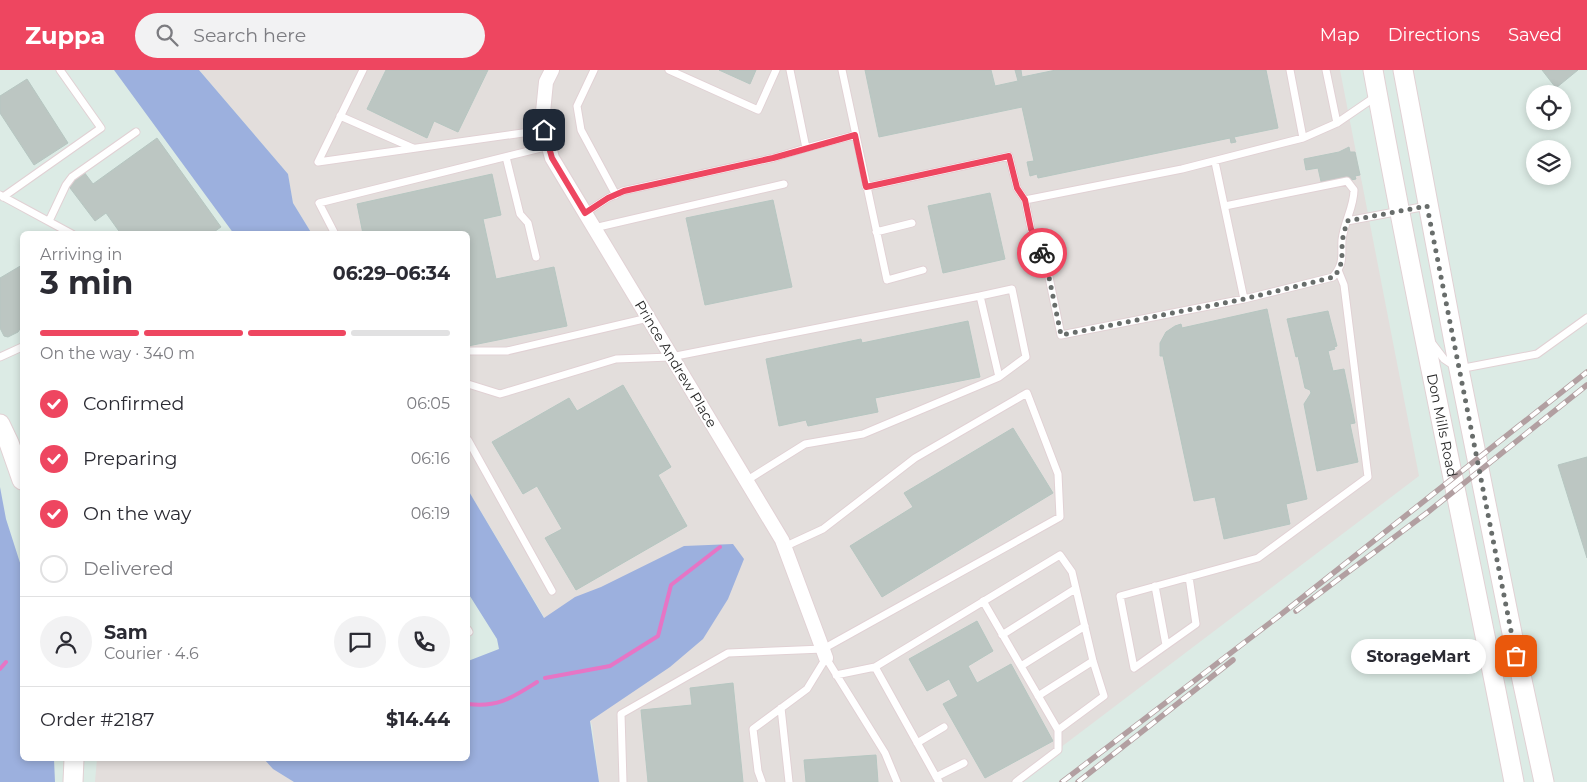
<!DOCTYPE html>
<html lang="en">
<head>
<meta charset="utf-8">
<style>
  :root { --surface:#fff; --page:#f2f2f3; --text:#2b2b33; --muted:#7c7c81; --line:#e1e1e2; --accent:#ee4660 }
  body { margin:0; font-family:Montserrat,sans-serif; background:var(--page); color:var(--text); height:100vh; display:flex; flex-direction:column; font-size:19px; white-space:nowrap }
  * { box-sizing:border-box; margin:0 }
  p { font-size:16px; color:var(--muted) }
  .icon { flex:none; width:28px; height:28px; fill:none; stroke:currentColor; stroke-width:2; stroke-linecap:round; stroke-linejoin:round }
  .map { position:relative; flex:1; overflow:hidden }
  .side { position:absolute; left:20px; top:161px; width:450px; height:530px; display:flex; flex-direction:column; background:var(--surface); border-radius:8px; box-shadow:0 2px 8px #0003 }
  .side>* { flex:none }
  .fabs { position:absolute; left:1526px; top:15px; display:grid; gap:10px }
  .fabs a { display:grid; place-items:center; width:45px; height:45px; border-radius:50%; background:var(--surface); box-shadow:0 2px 8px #0003; font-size:25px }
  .pin { position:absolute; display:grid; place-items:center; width:42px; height:42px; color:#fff; margin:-21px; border-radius:10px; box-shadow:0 2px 8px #0006 }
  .courier { position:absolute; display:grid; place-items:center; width:50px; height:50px; margin:-25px; border:4px solid #ee4660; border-radius:50%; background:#fff; color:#222; box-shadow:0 1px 6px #0007 }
  .bubble { position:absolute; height:35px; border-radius:18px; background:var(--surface); box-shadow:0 2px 8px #0003; font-size:16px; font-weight:700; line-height:35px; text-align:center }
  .overview em { font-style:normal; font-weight:700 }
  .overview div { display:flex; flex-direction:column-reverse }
  .overview { display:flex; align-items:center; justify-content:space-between; height:85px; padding:0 20px }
  h1 { font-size:32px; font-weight:700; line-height:38px }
  .bar { display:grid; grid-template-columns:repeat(4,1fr); gap:8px 5px; align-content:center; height:60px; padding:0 20px }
  .bar i { height:6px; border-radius:4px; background:var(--line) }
  .bar .on { background:var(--accent) }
  .bar p { grid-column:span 4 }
  .line { display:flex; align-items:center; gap:12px; padding:0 20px; border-top:1px solid var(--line) }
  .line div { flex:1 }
  .round { display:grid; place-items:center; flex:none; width:52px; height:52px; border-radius:26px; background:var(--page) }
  ol { padding:0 20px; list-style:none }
  li { display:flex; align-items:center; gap:15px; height:55px }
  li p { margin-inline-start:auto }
  li .icon { padding:5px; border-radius:50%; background:var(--accent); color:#fff; stroke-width:4 }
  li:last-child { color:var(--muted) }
  li i { width:28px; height:28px; border:2px solid var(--line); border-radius:50% }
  header { display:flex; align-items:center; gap:30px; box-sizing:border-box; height:70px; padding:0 25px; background:var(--accent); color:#fff }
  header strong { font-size:24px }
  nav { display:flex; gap:28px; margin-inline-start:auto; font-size:18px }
  .search { width:350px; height:45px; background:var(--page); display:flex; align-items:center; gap:12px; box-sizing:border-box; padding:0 18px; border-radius:28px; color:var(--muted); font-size:19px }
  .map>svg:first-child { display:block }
</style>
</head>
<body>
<header>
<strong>Zuppa</strong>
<div class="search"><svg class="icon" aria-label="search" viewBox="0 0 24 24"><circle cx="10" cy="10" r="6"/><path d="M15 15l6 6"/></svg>Search here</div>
<nav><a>Map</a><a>Directions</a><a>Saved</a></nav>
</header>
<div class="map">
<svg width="1587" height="712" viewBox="0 0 1587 712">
  <rect width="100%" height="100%" fill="#dcebe5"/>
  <path fill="#e3dedc" d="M199 0H1340L1419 406 1015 712H599L592 655 543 545 468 420V164H312L293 133 288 104Z
    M97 689H264L274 699 294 712H95Z"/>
  <path fill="#9cb0de" d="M114 0H199L288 104 293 133 312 164H234Z
    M0 417 6 449 22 499V689H54L55 712H0Z
    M468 420 544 548 575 527 601 517 684 476 733 474 744 489 728 529 703 569 670 597 590 651 599 712H294L273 699 264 689H468V591L499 579 497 569 468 523Z"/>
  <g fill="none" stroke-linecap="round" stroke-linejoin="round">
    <path stroke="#e675c5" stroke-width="4" d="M0 599 6 592
      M545 608 610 596 658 566 671 515 720 477
      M468 634C498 638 513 627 537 612"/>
  </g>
  <path fill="#bcc6c2" stroke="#b6c6c1" d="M386 0H488L458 62 434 51 427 68 367 39Z
    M719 0H756L750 14Z
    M865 0H991L995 16 1018 11 1015 0H1021L1022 7 1056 0H1266L1278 58 1234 67 1236 72 1231 73 1230 68 1038 108 1037 104 1030 106 1027 92 1034 91 1022 37 879 67Z
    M1542 0H1578L1556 18Z
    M27 9 68 73 34 95 0 43V26Z
    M157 68 221 157 211 164H121L106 143 95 151 67 114 84 102 93 114Z
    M1349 77 1350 82H1355L1360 105 1355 106 1356 109 1322 116 1318 98 1306 100 1304 89 1339 82Z
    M492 104 501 145 483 149 496 209 554 197 567 256 468 276V164H363L357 134Z
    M990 123 1005 189 943 203 928 136Z
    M773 130 792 217 705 235 686 148Z
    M22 195V256L18 262 8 267 4 266 0 258V208Z
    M1267 239 1307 429 1286 434 1290 454 1224 469 1215 427 1194 431 1163 286H1160V273L1166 262 1175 256 1181 254 1182 258Z
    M1328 241 1337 276 1334 277 1335 279 1328 281 1333 301 1344 299 1355 353 1350 354 1358 392 1317 401 1304 334 1311 323 1310 320 1305 318 1298 286 1296 287 1287 249Z
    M968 251 980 307 875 328 878 342 808 356 806 350 779 356 766 289 861 269 862 273Z
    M623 315 671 397 658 405 687 456 576 520 545 468 562 459 537 416 523 424 492 372 569 328 577 341Z
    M1013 358 1053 423 882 527 850 476 913 437 904 423Z
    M1587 387V488L1558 395Z
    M977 551 993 581 968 596 977 613 1011 594 1053 671 985 708 943 634 958 626 949 609 927 621 909 589Z
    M733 613 743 712H648L641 640 692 635 690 618Z
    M876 685 878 712H806L804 690Z"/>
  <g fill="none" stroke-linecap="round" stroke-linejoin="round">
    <defs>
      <path id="service" d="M363 0 318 92 544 60
        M594 0 577 36 581 60 616 125
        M669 0 758 40 776 0
        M790 0 806 78 855 65
        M842 0 887 210 923 200
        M1290 0 1303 68
        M1326 0 1337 53
        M340 46 413 78
        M506 87 520 144 528 153 536 187
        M1215 92 1244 229
        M866 117 1009 86 1017 118 1025 130
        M0 125 72 164
        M3 127 101 58 60 0
        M1225 136 1347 111 1354 120C1354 137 1344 152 1342 170 1341 186 1345 192 1333 207L1244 229 1061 265 1045 188 1036 174 1031 159 1025 130 1182 99 1303 68 1337 53 1375 27
        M585 143 608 128 623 121 773 88 806 78
        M49 151 66 115 72 107 136 62
        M1347 151 1427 136
        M594 158 784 114
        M876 162 912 153
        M335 164 319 133 549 76
        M980 226 1012 219 1026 287 999 307
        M1431 272 1444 289 1459 299 1537 284 1587 248
        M468 281H507L648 248
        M0 287 22 277
        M468 314 500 324 616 289 671 287 980 226 999 307 863 364 805 374 746 411
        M468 370 552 521
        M1189 507 1196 554 1134 598 1120 526 1258 488 1368 407 1344 215 1338 200
        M1155 516 1166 575
        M468 560 469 562
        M1002 565 1075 519
        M1021 596 1085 556
        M875 597 939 712
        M836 605 875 597 1060 485 1072 502 1093 591 1104 626 1058 660 983 531
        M1038 626 1093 591
        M781 638 789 712
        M917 673 944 657
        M936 707 964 693
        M623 712 621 644 728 583 823 579 1060 447 1058 404 1027 323 915 388 823 459 784 477
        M762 712 758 701 753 659 807 619 826 588 885 683 897 712
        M1016 712 1058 680V660"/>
      <path id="minor" d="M552 0 546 12 542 52 552 88 782 470 826 588"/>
      <g id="secondary">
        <path id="s1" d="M1373 0C1416 238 1468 474 1514 712"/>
        <path d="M1403 0 1459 299 1513 568 1544 712"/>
        <path d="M0 354 9 373 22 410"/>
        <path d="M73 712 74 689"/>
      </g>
    </defs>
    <use href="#service" stroke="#e1d1d4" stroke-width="9"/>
    <use href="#minor" stroke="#e1d1d4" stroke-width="16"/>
    <use href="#secondary" stroke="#e1d1d4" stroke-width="21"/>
    <use href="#service" stroke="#fff" stroke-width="7"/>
    <use href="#minor" stroke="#fff" stroke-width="14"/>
    <use href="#secondary" stroke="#fff" stroke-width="19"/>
    <defs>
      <path id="rail" d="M1296 541 1428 442 1587 315
        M1062 712 1279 546 1587 302
        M1078 712 1233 590"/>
    </defs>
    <use href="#rail" stroke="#b29fa1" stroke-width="5.5"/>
    <use href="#rail" stroke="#fff" stroke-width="4" stroke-dasharray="11" stroke-linecap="butt"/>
  </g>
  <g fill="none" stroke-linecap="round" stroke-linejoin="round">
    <path stroke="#686d6b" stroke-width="5" stroke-dasharray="0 9" d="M1042 183 1045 188 1061 265 1244 229 1334 207C1346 190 1340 185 1343 167 1344 162 1346 156 1347 151L1427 136 1516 586"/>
    <path stroke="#ee4660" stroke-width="6" d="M544 60 552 88 585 143 608 128 624 121 773 88 855 65 866 117 1009 86 1017 118 1025 130 1031 159 1042 183"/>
  </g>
  <g text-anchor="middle" stroke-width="4" stroke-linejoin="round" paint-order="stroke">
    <g font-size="14" fill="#292929" stroke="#fff">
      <text transform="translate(676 294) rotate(59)" y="5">Prince Andrew Place</text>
      <text dy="5" stroke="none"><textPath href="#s1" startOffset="362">Don Mills Road</textPath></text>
    </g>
  </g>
</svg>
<div class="fabs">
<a><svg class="icon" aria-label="locate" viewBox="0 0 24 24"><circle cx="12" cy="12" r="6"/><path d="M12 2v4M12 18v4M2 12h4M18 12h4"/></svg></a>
<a><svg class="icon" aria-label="layers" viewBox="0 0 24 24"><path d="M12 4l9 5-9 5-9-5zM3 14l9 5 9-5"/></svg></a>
</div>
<div class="pin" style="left:1516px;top:586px;background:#ea580c"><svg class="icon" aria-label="bag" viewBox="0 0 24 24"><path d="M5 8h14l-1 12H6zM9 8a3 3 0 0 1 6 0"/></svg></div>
<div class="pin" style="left:544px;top:60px;background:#1f2937"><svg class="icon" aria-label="home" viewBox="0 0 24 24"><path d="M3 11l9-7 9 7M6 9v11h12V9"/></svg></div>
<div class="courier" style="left:1042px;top:183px"><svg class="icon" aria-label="bike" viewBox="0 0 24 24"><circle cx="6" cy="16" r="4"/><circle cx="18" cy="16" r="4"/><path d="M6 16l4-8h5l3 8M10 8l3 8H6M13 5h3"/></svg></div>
<div class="bubble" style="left:1351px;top:569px;width:135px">StorageMart</div>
<section class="side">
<div class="overview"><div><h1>3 min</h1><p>Arriving in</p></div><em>06:29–06:34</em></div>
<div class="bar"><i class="on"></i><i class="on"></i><i class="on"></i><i></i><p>On the way · 340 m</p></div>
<ol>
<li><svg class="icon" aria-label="check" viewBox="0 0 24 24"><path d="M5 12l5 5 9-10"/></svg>Confirmed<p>06:05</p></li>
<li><svg class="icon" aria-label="check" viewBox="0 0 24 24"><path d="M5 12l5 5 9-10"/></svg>Preparing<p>06:16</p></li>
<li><svg class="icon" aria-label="check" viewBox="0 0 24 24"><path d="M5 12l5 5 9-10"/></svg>On the way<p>06:19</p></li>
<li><i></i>Delivered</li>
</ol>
<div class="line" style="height:90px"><a class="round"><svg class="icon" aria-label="person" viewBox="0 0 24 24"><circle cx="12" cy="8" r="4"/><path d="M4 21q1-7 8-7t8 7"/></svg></a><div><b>Sam</b><p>Courier · 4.6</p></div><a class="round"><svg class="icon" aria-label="chat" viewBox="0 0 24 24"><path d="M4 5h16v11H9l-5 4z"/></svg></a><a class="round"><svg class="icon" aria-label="phone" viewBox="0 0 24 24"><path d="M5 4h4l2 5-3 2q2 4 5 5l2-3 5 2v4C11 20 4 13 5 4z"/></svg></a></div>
<div class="line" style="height:65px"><div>Order #2187</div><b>$14.44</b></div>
</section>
</div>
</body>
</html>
